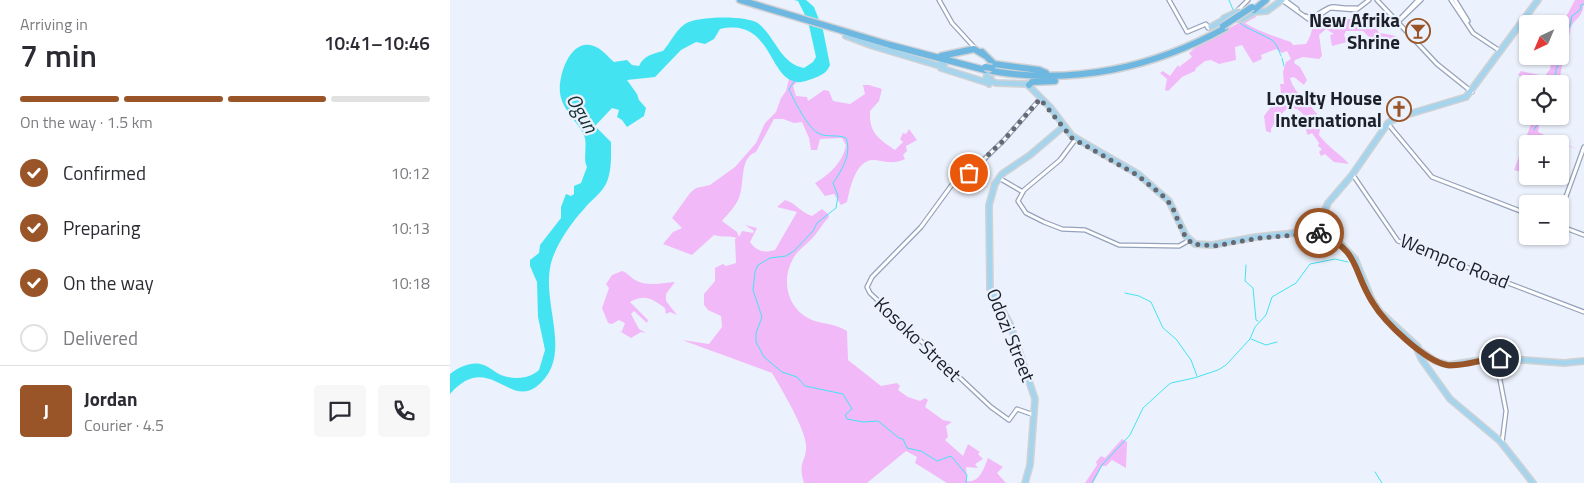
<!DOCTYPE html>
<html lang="en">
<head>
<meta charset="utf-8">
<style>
  :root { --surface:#fff; --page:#f7f7f7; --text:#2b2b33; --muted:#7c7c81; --line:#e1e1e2; --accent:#995528 }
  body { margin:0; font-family:"Titillium Web",sans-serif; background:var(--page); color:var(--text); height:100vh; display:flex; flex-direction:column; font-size:19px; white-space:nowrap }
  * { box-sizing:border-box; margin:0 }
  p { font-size:16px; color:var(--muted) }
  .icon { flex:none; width:28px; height:28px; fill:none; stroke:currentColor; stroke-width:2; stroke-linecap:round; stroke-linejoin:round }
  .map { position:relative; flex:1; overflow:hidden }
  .details { display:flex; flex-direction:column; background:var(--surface); width:450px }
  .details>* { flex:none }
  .needle { width:32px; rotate:224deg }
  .fabs { position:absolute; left:1069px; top:15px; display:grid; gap:10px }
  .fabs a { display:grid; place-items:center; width:50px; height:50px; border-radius:5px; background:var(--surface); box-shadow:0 1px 4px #0004; font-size:25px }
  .pin { position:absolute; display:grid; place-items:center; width:42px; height:42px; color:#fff; margin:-21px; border:2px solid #fff; border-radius:50%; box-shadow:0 1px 5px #0007 }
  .courier { position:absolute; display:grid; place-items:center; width:50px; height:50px; margin:-25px; border:4px solid #995528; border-radius:50%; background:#fff; color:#222; box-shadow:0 1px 6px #0007 }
  .summary em { font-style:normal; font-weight:600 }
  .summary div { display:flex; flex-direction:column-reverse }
  .summary { display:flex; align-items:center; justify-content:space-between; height:85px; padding:0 20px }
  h1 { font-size:32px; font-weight:600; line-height:38px }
  .bar { display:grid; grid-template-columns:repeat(4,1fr); gap:8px 5px; align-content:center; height:60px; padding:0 20px }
  .bar i { height:6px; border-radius:4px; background:var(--line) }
  .bar .selected { background:var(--accent) }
  .bar p { grid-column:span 4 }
  .line { display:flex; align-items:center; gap:12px; padding:0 20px; border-top:1px solid var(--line) }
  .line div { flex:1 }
  .round { display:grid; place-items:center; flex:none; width:52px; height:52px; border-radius:5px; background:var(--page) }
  ol { padding:0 20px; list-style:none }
  li { display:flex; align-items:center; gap:15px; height:55px }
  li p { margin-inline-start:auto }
  li .icon { padding:5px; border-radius:50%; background:var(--accent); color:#fff; stroke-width:4 }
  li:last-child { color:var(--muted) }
  li i { width:28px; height:28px; border:2px solid var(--line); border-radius:50% }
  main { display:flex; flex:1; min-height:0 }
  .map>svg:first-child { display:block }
</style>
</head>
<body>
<main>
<section class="details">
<div class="summary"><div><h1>7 min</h1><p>Arriving in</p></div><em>10:41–10:46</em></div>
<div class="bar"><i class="selected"></i><i class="selected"></i><i class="selected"></i><i></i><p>On the way · 1.5 km</p></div>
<ol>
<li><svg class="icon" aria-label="check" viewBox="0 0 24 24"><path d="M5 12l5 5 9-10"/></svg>Confirmed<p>10:12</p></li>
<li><svg class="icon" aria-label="check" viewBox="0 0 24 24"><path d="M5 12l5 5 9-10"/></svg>Preparing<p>10:13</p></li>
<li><svg class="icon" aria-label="check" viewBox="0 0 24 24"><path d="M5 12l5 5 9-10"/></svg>On the way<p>10:18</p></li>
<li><i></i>Delivered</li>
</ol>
<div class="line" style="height:90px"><b class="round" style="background:var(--accent);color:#fff">J</b><div><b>Jordan</b><p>Courier · 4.5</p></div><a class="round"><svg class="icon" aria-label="chat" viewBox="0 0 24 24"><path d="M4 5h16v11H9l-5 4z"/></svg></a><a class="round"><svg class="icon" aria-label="phone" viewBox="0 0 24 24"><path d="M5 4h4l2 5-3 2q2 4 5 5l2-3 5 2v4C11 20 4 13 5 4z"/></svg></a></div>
</section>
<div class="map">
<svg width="1134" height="483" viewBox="0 0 1134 483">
  <rect width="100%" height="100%" fill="#ecf2fd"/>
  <path fill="#f1b9f8" d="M1125 0H1134C1134 20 1122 18 1120 31 1117 47 1111 63 1110 80L1114 85 1110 91V84C1093 84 1082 85 1068 75L1071 71 1095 76 1100 69 1103 56H1110V28Z
    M805 14 806 17 795 23C810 32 824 36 841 42L843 45 856 44C866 30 858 16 882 20V17L885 20 913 18V23L919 21 925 25 929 33 942 35 949 38C940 46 928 45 918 40L919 37 913 31H896L894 35 897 42 882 46 880 35 884 34 876 29 869 35 872 56 869 59 853 57 845 60 844 63 850 67 857 80 854 85 844 77 840 78C845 95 858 101 867 114L865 118 871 123 869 135C877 146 890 154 899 164L884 162 875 154 871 156 869 152 872 149 868 146 869 143 862 133 858 135C855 130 857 129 857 124 856 115 846 104 837 109 831 113 825 123 821 129V133L816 131 814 116 831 93 830 84H834L833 72 836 62 841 59 837 51 832 53 826 49 811 55 812 59 803 63 792 45 785 47 786 60 769 64 761 60 755 61 746 68 745 71 732 77 718 91 715 90 717 79 710 73 713 71 720 76 728 65 729 67 742 57 739 53 750 44Z
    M339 79 347 82 343 86 346 96 357 97 358 101 374 90 379 91 383 101 400 104 415 94 413 85H419L432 89 429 101 420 111C419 133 428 138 445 150L453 142 450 139 453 133 456 134 459 129 467 140 456 146 457 151 453 155 455 159C445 164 437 162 425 160 406 158 400 188 397 202L391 205 384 194 375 196 365 183C379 175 393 162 396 145L392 138 370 139 367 150H361L359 138 352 122 344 123 333 119H324L306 152C289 158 295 183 289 198 285 207 278 214 272 221L287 232 289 237 292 231 303 233 304 231 295 225 307 228 300 242C307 252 315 253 325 250L347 212 327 207 335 200C346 203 350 212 362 216L372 209 378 214 379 217C373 223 370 229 365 235 359 243 349 249 344 257 331 278 336 306 358 318 370 325 383 322 397 331L398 360 431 386 447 383 450 386 448 390 458 397 470 401 475 398 478 400 475 407 493 420 502 422 496 426 498 437 495 440 513 456 518 444 530 452 528 454 533 459 525 464 528 468 516 467 517 481C530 483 534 468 538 458L553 467 547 473 556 483H497L465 463 467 457 456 451 417 483H354C347 461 357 462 356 445 355 428 331 388 322 373L232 340 259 344 272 327 271 316 258 310 254 305V294L265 281V268L273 264 276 266 286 263 285 239 287 238C279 235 273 238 264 235L242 255 213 244 223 232 232 228 222 218 240 193 246 188 260 185 285 167 306 143 315 123 326 112 331 98 336 91Z
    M1084 116H1098L1089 126 1088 132 1129 150 1087 135 1083 144H1078L1077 157 1071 172 1064 170Z
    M172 271C178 273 180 277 185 280 197 287 212 283 225 282L216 294V301L227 315 220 312 216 314 215 308C201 298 195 294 180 302L198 320 197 323 184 311 181 314 189 329 196 333 191 332 181 338 171 332 167 334 172 331 175 323 169 320 162 324 158 323 152 308 159 288 156 284 162 275Z
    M672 439 677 442 676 468 662 460 656 466H652L643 483H635L647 465 646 462 651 456 655 458Z"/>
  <path fill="#44e3f2" d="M344 0H356L364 7 373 30 380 65C377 73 370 76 362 79 358 80 352 83 347 82 318 79 322 17 270 29L264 39 255 44 246 42 231 50 205 77 177 80 187 94 189 100 196 108 194 116 177 127 172 120 167 117 169 110 162 108 145 126 161 142C161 156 162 171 156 184 150 195 141 200 134 209 120 224 103 249 100 268 93 309 124 358 86 387 58 407 38 351 0 394V374C8 368 19 362 30 364 38 365 44 372 51 375 64 380 79 379 89 370L95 350 88 317 87 282 80 266V260L89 253 90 245 111 218V207L116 194 121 196 124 194V186L131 183 137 167C132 157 139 144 133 133 126 120 112 109 110 93 108 75 121 35 146 47 153 50 158 57 164 62L177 60 182 65 189 66C194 55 203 54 213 51 221 42 225 31 235 24 246 16 298 15 309 24 325 37 331 64 354 68L363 62 366 57 358 21 348 1Z"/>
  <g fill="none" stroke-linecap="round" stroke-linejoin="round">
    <path stroke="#44e3f2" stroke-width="1" d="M779 0 784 12
      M787 20C792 28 814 34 823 41 827 44 829 51 831 56
      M832 58 834 66
      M345 80 339 89C343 99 358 128 368 133 376 138 388 134 396 138 402 154 392 170 383 183L388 196 386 208 367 223 363 231 344 251 336 256 320 258 308 265 305 272 303 290 312 317 306 333V342L314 357 332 372 347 377 355 386 393 394 402 409 395 415 397 419 413 422 428 421 449 438 453 439 457 448 471 451 487 461 501 456 517 475 516 483
      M1105 84 1106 69 1110 61 1113 37 1120 26 1122 16 1130 10 1131 5 1134 4
      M1084 130 1092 116
      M796 265 795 281 803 288 806 320 808 321
      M675 293 689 296 701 302 713 328 726 339 741 360 747 376
      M801 339 816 345 827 342
      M925 472 932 483
      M642 483 652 465 680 435 693 408 717 386 721 383 744 378 768 370 776 365 800 339 805 327 816 315 822 297 846 283 860 264 885 259 898 262"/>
    <defs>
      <path id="minor" d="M489 0 502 23 524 47
        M719 0 737 32 756 24 758 28 761 27
        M832 0 861 21 880 8 906 10 919 0
        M835 0 847 9
        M927 0 987 64 1022 92
        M1001 0 1023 33 1050 51
        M1005 0 1018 21
        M788 10 798 0
        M856 16 861 19C888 0 878 9 906 8
        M949 20 968 0
        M949 21 971 0
        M938 124 982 177 1078 214
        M625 140 610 160 574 190 568 201 576 213 594 222 612 229 635 230 669 245 729 246 738 241
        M903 175 948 241 1134 312
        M549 178 573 192
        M1110 213 1134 147
        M1110 226 1134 235
        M1046 359 1056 411 1052 443
        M584 415 567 409 559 420 541 407 442 314 420 293 417 287 422 277 471 227 501 186 522 171 554 140 590 99"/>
      <path id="major" d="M774 18 789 11 794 15
        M761 27 775 19H792L804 12 817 11 832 0
        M396 36 423 46 490 66
        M491 63 494 65 492 68 490 66Z
        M491 68 535 82
        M537 78 541 79 539 84 535 81 540 66
        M541 81 546 83 577 84 600 107 622 136 688 174 719 201 736 236 745 244 762 245 806 237 865 231 889 242 905 259 922 300 930 312 968 347
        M865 232 878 203 902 175 938 123 946 118 1016 97 1088 0
        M967 349 972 360 1000 399 1050 441 1083 483
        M968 349 985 361 999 365 1045 358 1114 363 1134 361
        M575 483 580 465 585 399 560 324 540 289 539 205 545 184 552 174 580 155 613 127"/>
      <path id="highway" d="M290 0 440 45 535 70
        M804 10 816 0
        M532 52 544 64 589 70 596 73
        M491 56 524 49 534 55
        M542 71C623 85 703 68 775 28
        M579 85 582 82 605 81"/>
    </defs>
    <use href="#minor" stroke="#95a2bb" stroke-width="5.5"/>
    <use href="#major" stroke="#d1d2d4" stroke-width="8"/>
    <use href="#highway" stroke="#d1d2d4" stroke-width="9"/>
    <use href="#minor" stroke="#fff" stroke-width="3"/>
    <use href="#major" stroke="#a7d4ed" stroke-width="5"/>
    <use href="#highway" stroke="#6db7e1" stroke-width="6"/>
    <defs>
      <path id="highway-bridge" d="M773 26 802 7
        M535 67 542 68"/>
    </defs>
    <use href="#highway-bridge" stroke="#d1d2d4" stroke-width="9" stroke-linecap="butt"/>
    <use href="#highway-bridge" stroke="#6db7e1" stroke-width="6"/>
  </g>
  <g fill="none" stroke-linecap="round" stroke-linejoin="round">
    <path stroke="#646a74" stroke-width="5" stroke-dasharray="0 9" d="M519 173 554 140 590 99 622 138 687 175 712 195 722 206 733 233 742 244 764 246 810 238 869 233"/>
    <path stroke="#995528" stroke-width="6" d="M869 233C911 251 902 271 923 303 935 323 975 361 997 365 1015 367 1033 358 1050 358"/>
  </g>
  <defs>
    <symbol id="bar-ring" viewBox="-11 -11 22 22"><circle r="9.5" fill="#ecf2fd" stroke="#995528" stroke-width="1.5"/><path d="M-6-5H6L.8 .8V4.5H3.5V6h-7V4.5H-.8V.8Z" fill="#995528"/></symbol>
    <symbol id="church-ring" viewBox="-11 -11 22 22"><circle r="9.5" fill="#ecf2fd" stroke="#995528" stroke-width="1.5"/><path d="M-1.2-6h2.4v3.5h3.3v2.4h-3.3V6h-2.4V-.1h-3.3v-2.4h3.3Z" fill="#995528"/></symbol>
  </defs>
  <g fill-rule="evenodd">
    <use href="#bar-ring" x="954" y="17" width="28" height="28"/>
    <use href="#church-ring" x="935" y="95" width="28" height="28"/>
  </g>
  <g text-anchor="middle" stroke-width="4.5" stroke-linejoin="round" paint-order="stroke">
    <g font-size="19" font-weight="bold" fill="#1b202a" stroke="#ecf2fd" text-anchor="end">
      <text x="950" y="27">New Afrika<tspan x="950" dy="22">Shrine</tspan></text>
      <text x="932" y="105">Loyalty House<tspan x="932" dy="22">International</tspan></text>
    </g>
    <g font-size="19" fill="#1b202a" stroke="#ecf2fd">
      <text transform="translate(1005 261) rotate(22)" y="7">Wempco Road</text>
      <text transform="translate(561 335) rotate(68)" y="7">Odozi Street</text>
      <text transform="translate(468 339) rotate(44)" y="7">Kosoko Street</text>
    </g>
    <g font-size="20" font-style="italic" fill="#163032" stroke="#ecf2fd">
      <text transform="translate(132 113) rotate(60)" y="7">Ogun</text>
    </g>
  </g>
</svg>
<div class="fabs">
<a><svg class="needle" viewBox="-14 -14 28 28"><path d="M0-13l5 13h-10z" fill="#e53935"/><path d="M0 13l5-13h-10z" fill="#7c7c81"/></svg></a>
<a><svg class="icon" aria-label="locate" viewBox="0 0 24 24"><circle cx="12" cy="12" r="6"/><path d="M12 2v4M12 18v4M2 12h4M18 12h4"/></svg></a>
<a>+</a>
<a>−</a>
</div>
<div class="pin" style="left:519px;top:173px;background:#ea580c"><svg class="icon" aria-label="bag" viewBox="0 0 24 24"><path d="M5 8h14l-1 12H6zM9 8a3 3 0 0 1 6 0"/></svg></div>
<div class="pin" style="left:1050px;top:358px;background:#1f2937"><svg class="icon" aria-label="home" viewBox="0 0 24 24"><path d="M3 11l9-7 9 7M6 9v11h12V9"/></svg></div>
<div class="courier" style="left:869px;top:233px"><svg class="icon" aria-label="bike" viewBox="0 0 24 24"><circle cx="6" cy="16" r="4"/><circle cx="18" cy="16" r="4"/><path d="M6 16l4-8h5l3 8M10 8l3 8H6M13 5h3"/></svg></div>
</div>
</main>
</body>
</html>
